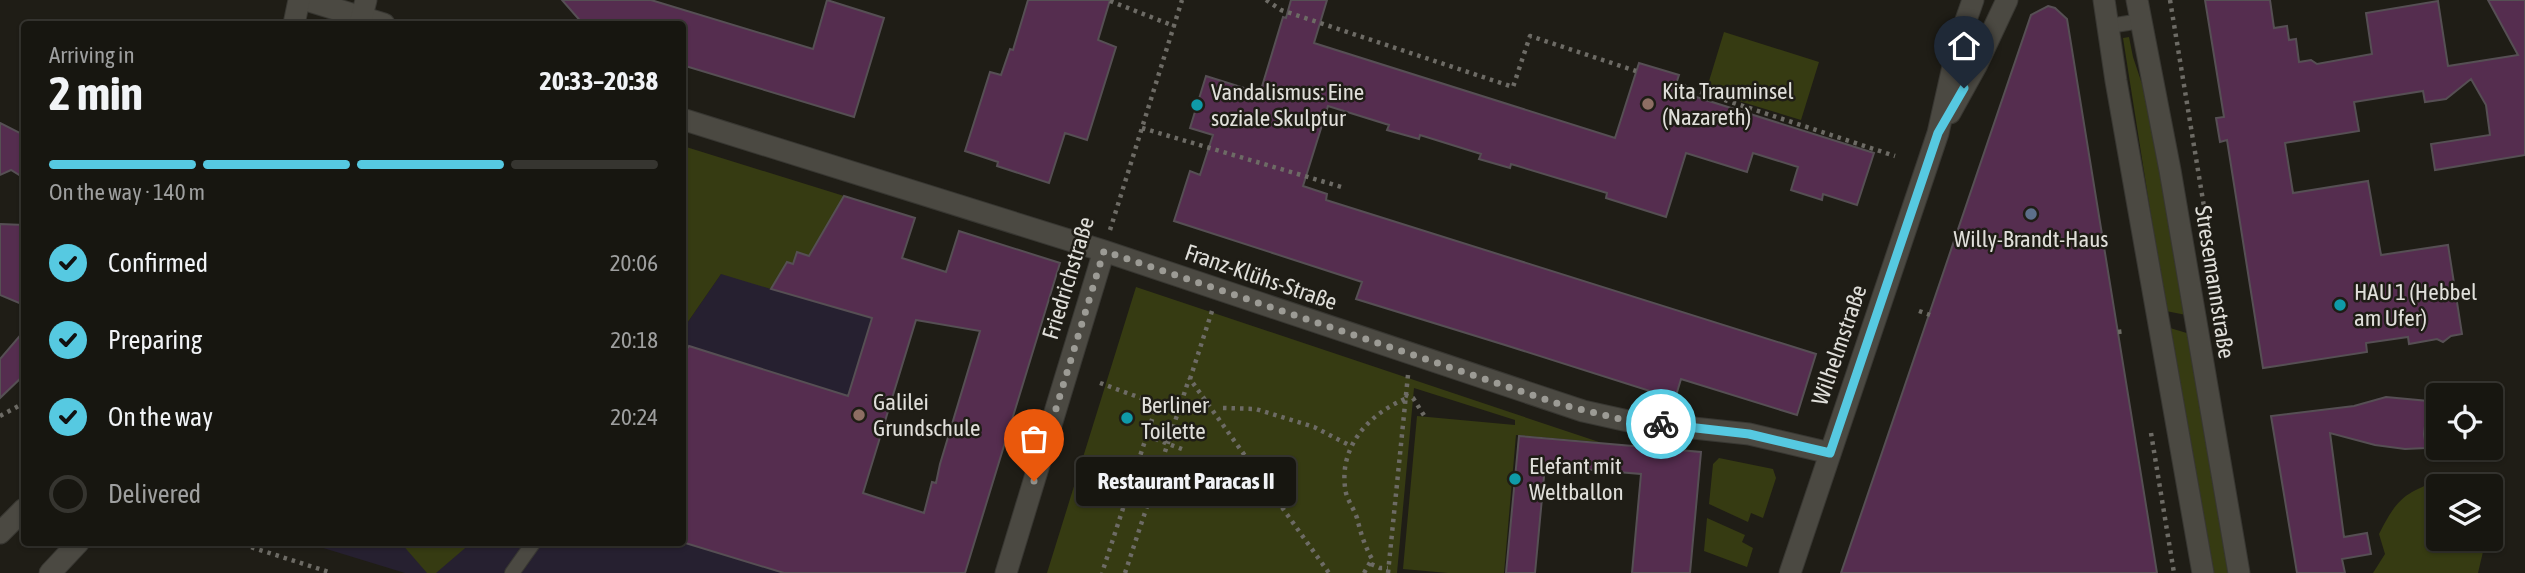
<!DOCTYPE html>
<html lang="en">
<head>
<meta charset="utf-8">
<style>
  :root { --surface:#171610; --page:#24231e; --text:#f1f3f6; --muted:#9e9f9f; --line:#363530; --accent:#56c9e1 }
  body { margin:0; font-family:"Asap Condensed",sans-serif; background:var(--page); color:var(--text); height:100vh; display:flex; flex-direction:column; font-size:26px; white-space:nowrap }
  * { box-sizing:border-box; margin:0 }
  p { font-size:23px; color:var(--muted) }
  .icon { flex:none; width:38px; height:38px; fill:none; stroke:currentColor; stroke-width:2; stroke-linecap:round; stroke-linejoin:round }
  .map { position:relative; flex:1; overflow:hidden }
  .sheet { position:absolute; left:21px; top:21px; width:665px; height:525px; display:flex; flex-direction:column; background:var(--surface); border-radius:7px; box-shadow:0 2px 5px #0004,0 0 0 2px var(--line) }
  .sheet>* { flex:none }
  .controls { position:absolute; left:2426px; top:383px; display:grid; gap:14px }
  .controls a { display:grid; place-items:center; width:77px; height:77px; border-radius:7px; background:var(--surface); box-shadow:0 2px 5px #0004,0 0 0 2px var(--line); font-size:35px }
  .pin { position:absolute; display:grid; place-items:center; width:60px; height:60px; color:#fff; margin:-72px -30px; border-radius:50% 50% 50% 0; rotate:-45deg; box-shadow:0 0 7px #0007 }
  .pin .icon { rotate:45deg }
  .courier { position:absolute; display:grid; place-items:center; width:70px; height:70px; margin:-35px; border:5px solid #56c9e1; border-radius:50%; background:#fff; color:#222; box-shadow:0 2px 9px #0007 }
  .bubble { position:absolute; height:49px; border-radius:7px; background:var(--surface); box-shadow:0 2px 5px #0004,0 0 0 2px var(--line); font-size:23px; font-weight:700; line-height:49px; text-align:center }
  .overview em { font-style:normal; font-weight:700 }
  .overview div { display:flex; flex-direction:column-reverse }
  .overview { display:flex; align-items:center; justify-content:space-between; height:119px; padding:0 28px }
  h1 { font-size:46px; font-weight:700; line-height:52px }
  .bar { display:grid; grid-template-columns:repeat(4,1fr); gap:10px 7px; align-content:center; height:84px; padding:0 28px }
  .bar i { height:9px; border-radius:5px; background:var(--line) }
  .bar .active { background:var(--accent) }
  .bar p { grid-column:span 4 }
  ol { padding:0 28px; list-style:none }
  li { display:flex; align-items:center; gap:21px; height:77px }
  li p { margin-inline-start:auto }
  li .icon { padding:7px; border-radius:50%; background:var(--accent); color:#111; stroke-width:4 }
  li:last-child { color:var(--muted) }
  li i { width:38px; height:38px; border:4px solid var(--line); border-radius:50% }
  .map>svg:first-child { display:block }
</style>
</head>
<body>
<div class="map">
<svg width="2525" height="573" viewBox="0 0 2525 573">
  <rect width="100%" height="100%" fill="#1f1d16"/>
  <path fill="#262030" d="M797 252 924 292 854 521 965 573H405L307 543 682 542 683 329 721 274Z"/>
  <path fill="#363b12" d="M1724 32 1819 62 1801 120 1706 91Z
    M2129 37 2133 57 2155 123 2186 315 2166 311 2123 38Z
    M683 146 844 196 809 256 797 252 793 264 787 263 771 289 721 274 683 329Z
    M1136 287 1599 442 1516 435 1504 573H1448L1403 569 1417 416 1515 425V420L1414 388 1397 573H1047Z
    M2170 328 2190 334 2231 573H2212Z
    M1719 458 1773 469 1776 478 1763 518 1751 513 1748 522 1709 504 1713 464Z
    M2437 481 2450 486H2438V539H2486L2478 573H2373L2385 554 2379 534C2396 501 2402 494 2437 481Z
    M1707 518 1745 535 1742 542 1753 548 1747 567 1704 551Z
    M401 543H471L436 573H427Z"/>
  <path fill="#552d4f" stroke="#564f54" stroke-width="2" fill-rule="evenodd" d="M562 0H651L813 49 827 0 884 18 854 117 682 65V24H583Z
    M1028 0H1110L1098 40 1116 47 1087 140 1065 133 1049 183 997 166 998 162 965 151 990 72 1001 75 1010 49 1013 50Z
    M1291 0H1327L1314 43 1615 138 1639 63 1679 75 1674 90 1874 153 1857 205 1823 194 1822 200 1791 190 1798 167 1753 153 1747 172 1686 153 1666 217 1606 198 1607 193 1511 164 1510 168 1479 159 1481 154 1420 135 1419 139 1387 130 1389 125 1328 106 1303 186 1327 194 1326 200 1816 354 1797 415 1681 379 1675 399 1505 345 1356 299 1362 282 1174 221 1190 171 1200 175 1213 135 1190 128 1206 76 1260 93 1283 17 1286 18Z
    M2205 0H2270L2274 28 2287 26 2289 40 2296 39 2299 62 2311 60 2317 64 2372 54 2366 13 2438 1 2448 66 2518 55 2488 0H2525V155L2435 170 2431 144 2490 135 2486 105 2471 79 2446 99 2425 102 2423 91 2354 102 2359 131 2285 143 2293 193 2368 181 2381 255 2448 245 2462 334 2451 336 2443 342 2437 339 2409 344 2408 337 2366 343 2367 352 2263 368 2227 140 2220 142 2216 118 2224 117Z
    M2048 6 2055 8 2067 19 2157 573H1841L2031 15Z
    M0 123 24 135V178L11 170 0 175Z
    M844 196 915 218 902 258 946 272 959 231 1060 263 965 573H784L682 542V356L689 346 848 396 872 318 771 289 787 262 793 264 797 252 809 256ZM916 320 980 331 940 464 936 483 932 482 924 513 863 493Z
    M0 224 24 225V305L0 295Z
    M24 331V375L0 398V359Z
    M2386 397 2428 401 2424 434 2426 448 2405 449 2375 445 2330 433 2344 537 2367 533 2371 554 2342 559 2345 573H2297L2271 416 2354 406Z
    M1519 436 1701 452 1690 573H1632L1641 474 1545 466 1535 573H1506Z"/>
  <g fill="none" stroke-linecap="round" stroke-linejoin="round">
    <defs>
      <path id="lane" d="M2109 26 2141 21
        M512 573 534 542"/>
      <path id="street" d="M306 0 384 24
        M682 119 1104 251 1583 411 1628 421 1749 434 1830 453
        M1006 573 1104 251"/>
      <path id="secondary" d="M2104 0 2116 81 2203 573
        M2137 0 2170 170 2239 573
        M294 24 299 0
        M360 24 366 0
        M1950 113 1976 66 2007 0
        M0 533 24 509
        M50 573 79 542
        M1790 573 1938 133 1959 40 1973 0"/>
    </defs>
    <use href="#lane" stroke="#383732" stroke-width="16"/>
    <use href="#street" stroke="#383732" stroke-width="23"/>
    <use href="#secondary" stroke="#383732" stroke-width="23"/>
    <path stroke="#6d6b65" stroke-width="4.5" stroke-dasharray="3.5 5" stroke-linecap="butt" d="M1266 0 1281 10 1513 87 1530 36 1636 71
      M2170 0 2221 310
      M1110 1 1174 26
      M1676 84 1895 156
      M1142 128 1345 188
      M1110 230 1182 0
      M1212 311 1190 379 1329 573
      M1919 311 1930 315
      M2118 332 2126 331
      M1100 383 1157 404 1102 573
      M1405 395 1413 398 1425 417
      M1223 408 1256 409 1314 427 1351 446
      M0 416 24 403
      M2151 433 2174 573
      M1147 436 1182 449
      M235 542 332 573
      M1371 564 1380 568H1388
      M1125 573 1189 379
      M1364 573 1372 559C1364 544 1361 534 1357 518 1354 509 1348 501 1346 493 1337 449 1367 415 1405 399
      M1388 573 1408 375"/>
    <use href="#lane" stroke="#4b4942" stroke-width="14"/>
    <use href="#street" stroke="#4b4942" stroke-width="21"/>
    <use href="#secondary" stroke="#4b4942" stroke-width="21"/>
  </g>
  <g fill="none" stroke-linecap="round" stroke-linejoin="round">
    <path stroke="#9c9b95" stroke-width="7" stroke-dasharray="0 12.6" d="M1034 481 1104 251 1559 404 1628 421 1661 424"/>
    <path stroke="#56c9e1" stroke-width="9" d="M1661 424 1749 434 1830 453 1938 133 1964 88"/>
  </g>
  <g fill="#8d6e63" stroke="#1f1d16" stroke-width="2.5">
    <circle cx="1648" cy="104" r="7"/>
    <circle cx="859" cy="415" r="7"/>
  </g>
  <g fill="#0f9aa8" stroke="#1f1d16" stroke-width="2.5">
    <circle cx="1197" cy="105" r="7"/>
    <circle cx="2340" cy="305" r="7"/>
    <circle cx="1127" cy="418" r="7"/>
    <circle cx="1515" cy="479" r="7"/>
  </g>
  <circle fill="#5c6f8a" stroke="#1f1d16" stroke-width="2.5" cx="2031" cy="214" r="7"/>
  <g text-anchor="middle" stroke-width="5" stroke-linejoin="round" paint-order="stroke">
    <g font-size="23" fill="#e0dfda" stroke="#1f1d16" text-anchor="start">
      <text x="1662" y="99">Kita Trauminsel<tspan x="1662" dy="26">(Nazareth)</tspan></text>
      <text x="1211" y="100">Vandalismus: Eine<tspan x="1211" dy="26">soziale Skulptur</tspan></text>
      <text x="2031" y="247" text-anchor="middle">Willy-Brandt-Haus</text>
      <text x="2354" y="300">HAU 1 (Hebbel<tspan x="2354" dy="26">am Ufer)</tspan></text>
      <text x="873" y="410">Galilei<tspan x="873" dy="26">Grundschule</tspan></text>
      <text x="1141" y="413">Berliner<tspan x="1141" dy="26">Toilette</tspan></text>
      <text x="1529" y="474">Elefant mit<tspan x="1529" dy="26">Weltballon</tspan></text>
    </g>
    <g font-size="23" fill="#e0dfda" stroke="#1f1d16">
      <text transform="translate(1261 277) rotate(19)" y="8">Franz-Klühs-Straße</text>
      <text transform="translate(1068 278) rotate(-73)" y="8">Friedrichstraße</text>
      <text transform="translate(2215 282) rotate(81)" y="8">Stresemannstraße</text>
      <text transform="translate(1839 345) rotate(-71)" y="8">Wilhelmstraße</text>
    </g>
  </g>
</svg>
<div class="controls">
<a><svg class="icon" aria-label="locate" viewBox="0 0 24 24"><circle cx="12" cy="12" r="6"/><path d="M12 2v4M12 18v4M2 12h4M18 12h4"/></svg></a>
<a><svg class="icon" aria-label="layers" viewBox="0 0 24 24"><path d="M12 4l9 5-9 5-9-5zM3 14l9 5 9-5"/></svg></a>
</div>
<div class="pin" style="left:1034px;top:481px;background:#ea580c"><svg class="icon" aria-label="bag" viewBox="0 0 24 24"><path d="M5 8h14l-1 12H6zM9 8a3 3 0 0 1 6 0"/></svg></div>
<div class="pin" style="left:1964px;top:88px;background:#1f2937"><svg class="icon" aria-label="home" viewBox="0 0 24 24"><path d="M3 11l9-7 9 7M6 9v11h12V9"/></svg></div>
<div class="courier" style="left:1661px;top:424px"><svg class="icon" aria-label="bike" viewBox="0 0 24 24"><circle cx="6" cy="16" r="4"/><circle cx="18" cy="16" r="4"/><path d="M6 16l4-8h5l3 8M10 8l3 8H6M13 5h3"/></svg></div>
<div class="bubble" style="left:1076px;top:457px;width:220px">Restaurant Paracas II</div>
<section class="sheet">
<div class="overview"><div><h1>2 min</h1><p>Arriving in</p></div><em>20:33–20:38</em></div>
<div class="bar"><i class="active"></i><i class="active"></i><i class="active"></i><i></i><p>On the way · 140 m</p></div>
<ol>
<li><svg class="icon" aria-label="check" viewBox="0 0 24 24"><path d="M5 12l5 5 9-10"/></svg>Confirmed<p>20:06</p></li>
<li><svg class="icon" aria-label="check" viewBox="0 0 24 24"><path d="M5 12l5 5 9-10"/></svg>Preparing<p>20:18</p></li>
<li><svg class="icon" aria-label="check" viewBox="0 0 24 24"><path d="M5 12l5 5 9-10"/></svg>On the way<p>20:24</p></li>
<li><i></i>Delivered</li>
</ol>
</section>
</div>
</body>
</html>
